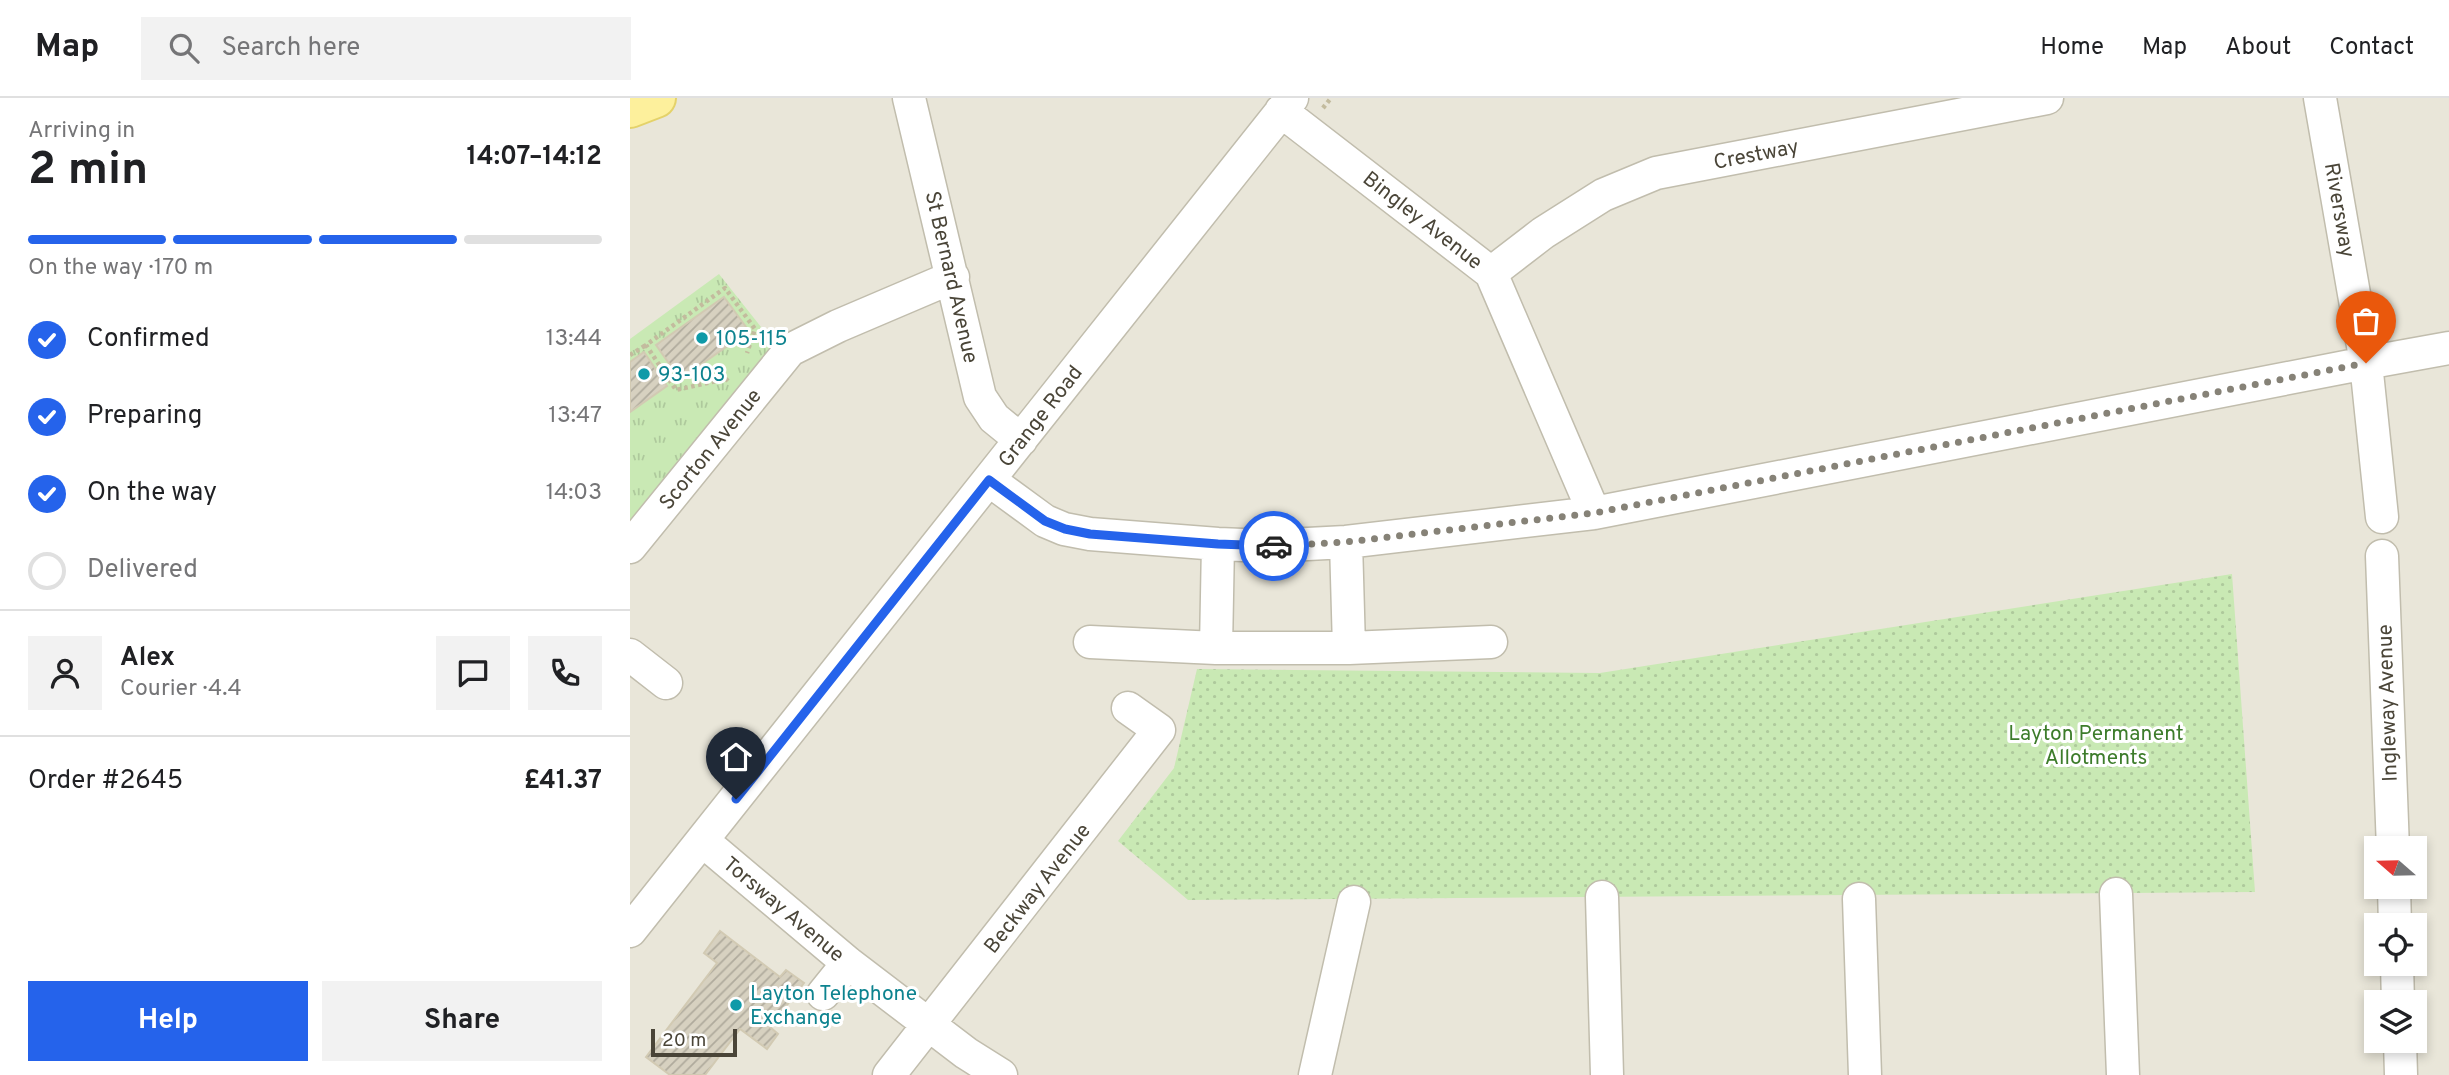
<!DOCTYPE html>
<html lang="en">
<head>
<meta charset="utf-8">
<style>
  :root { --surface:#fff; --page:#f2f2f2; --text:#202124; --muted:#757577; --line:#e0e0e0; --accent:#2563eb }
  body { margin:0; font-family:Overpass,sans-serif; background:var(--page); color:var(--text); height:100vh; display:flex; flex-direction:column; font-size:26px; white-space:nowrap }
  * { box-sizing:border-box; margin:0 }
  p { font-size:23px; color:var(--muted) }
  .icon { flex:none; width:38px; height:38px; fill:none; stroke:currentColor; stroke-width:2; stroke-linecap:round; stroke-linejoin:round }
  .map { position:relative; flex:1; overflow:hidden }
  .side { display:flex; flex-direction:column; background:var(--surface); width:630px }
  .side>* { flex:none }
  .needle { width:46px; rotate:290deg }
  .fabs { position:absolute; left:1734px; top:738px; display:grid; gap:14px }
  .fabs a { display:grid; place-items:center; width:63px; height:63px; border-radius:0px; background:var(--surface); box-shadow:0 4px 10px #0003; font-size:35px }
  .scale { position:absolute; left:21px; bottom:18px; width:86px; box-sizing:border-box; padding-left:7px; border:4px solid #4a4538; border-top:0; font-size:19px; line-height:24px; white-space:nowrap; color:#4a4538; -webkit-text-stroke:5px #fff; paint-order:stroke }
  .pin { position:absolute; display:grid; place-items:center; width:60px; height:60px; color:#fff; margin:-72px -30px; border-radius:50% 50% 50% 0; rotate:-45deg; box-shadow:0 0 7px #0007 }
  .pin .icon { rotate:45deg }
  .courier { position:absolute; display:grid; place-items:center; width:70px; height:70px; margin:-35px; border:5px solid #2563eb; border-radius:50%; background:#fff; color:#222; box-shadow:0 2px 9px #0007 }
  .head em { font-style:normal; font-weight:700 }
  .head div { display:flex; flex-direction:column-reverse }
  .head { display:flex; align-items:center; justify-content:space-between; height:119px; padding:0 28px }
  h1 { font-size:46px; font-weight:700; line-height:52px }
  .bar { display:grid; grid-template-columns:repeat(4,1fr); gap:10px 7px; align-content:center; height:84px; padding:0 28px }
  .bar i { height:9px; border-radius:5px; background:var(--line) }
  .bar .current { background:var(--accent) }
  .bar p { grid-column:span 4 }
  .line { display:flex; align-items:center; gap:18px; padding:0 28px; border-top:2px solid var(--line) }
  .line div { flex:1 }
  .round { display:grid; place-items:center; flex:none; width:74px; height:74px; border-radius:0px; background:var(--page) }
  ol { padding:0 28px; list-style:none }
  li { display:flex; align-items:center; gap:21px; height:77px }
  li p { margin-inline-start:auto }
  li .icon { padding:7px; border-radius:50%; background:var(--accent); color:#fff; stroke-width:4 }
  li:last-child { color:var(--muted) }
  li i { width:38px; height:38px; border:4px solid var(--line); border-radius:50% }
  .primary-button { display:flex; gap:14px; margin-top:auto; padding:14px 28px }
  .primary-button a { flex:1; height:80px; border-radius:0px; background:var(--accent); color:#fff; font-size:28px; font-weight:700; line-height:80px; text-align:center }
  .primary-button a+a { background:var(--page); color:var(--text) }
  header { display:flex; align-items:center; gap:42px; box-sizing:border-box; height:98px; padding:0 35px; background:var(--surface); border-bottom:2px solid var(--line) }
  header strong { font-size:33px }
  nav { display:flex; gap:38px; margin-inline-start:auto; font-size:24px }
  .search { width:490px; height:63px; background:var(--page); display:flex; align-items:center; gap:18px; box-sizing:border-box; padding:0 24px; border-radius:0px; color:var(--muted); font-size:26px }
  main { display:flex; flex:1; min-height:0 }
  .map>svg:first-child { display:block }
</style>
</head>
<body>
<header>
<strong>Map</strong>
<div class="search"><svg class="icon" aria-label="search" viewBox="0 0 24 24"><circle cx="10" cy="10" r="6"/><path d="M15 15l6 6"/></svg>Search here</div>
<nav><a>Home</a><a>Map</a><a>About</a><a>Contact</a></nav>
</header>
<main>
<section class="side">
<div class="head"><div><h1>2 min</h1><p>Arriving in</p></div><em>14:07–14:12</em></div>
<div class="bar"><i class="current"></i><i class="current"></i><i class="current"></i><i></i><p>On the way · 170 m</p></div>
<ol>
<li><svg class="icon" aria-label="check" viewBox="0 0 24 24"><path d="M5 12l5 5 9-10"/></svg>Confirmed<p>13:44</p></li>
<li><svg class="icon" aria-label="check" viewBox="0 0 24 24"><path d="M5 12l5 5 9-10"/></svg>Preparing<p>13:47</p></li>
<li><svg class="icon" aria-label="check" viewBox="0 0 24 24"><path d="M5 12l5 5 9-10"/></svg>On the way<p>14:03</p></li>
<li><i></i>Delivered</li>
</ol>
<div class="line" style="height:126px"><a class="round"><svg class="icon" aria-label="person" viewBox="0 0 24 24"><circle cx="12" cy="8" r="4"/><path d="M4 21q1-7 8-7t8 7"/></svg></a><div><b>Alex</b><p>Courier · 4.4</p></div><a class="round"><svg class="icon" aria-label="chat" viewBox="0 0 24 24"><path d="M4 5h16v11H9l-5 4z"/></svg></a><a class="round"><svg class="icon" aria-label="phone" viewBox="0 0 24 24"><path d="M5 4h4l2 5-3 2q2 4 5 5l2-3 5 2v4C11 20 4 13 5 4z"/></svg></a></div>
<div class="line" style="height:91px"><div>Order #2645</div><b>£41.37</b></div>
<div class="primary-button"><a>Help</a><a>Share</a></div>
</section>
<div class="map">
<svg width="1819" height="977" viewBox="0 0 1819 977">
  <defs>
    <pattern id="grass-tufts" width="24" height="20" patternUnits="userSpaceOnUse" patternTransform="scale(1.75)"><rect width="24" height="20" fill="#c9e9b4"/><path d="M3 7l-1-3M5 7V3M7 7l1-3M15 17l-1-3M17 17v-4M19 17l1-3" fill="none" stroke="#aec99c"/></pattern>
    <pattern id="park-dots" width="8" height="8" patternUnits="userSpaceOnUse" patternTransform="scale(1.75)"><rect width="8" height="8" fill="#c9e9b4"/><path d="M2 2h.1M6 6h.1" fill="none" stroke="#aec99c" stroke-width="1.8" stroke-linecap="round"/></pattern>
    <pattern id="building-hatch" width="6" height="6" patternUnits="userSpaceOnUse" patternTransform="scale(1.75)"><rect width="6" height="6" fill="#d7d1c0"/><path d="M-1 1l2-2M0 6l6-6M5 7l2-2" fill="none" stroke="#b0ab9d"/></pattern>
  </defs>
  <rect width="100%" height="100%" fill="#f5f4eb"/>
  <path fill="#e9e6d9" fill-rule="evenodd" d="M0 0H1819V977H0ZM1746 751H1785V789H1746ZM1746 828H1785V866H1746ZM1746 905H1785V943H1746Z"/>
  <path fill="url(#grass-tufts)" d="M89 176 146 248 0 427V241Z"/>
  <path fill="url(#park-dots)" d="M1602 476 1625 794 558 802 488 743 544 670 567 571 970 575Z"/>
  <path fill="url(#building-hatch)" stroke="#d2cab3" stroke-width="2" d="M94 199 119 233 50 281 26 247Z
    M14 254 37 288 0 314V264Z
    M90 833 150 879 156 872 174 885 140 929 148 936 137 951 110 931 75 977H40L16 959 87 865 74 855Z"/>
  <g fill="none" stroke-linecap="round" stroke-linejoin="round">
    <defs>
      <path id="minor" d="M279 0 350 299 364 320 391 342
        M1690 0 1736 265 1752 419
        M651 13 861 175 964 415
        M861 175 913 135 973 97 1026 75 1417 0
        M359 382 415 423 434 431 460 436 588 446 638 448 716 444 964 415 1736 265 1819 250
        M716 444 719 550
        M0 449 160 252 208 228 323 179
        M1752 458 1763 751
        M460 544 586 550H719L861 544
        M586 550 588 446
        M0 557 36 585
        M73 743 218 865 336 955 371 977
        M1764 789 1765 828
        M1486 796 1493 977
        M972 799 977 977
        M1229 801 1235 977
        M0 833 662 0
        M1767 866 1768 905
        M193 896 218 865
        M1770 943 1771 977
        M259 977 529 632 498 610
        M685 977 724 804"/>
      <path id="major" d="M0 10 26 0"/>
    </defs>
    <use href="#minor" stroke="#c1bdad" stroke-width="35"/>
    <use href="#major" stroke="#e4d26a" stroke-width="42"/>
    <path stroke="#c3bb9e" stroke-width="4.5" stroke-dasharray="3.5 3.5" stroke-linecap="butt" d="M693 10 701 0
      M0 257 16 247
      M98 283 96 281 46 292 16 247 95 190 125 231 117 255"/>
    <use href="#minor" stroke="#fff" stroke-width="32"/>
    <use href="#major" stroke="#fdf09c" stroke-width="38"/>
  </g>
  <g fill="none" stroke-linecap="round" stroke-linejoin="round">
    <path stroke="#868277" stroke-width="7" stroke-dasharray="0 12.6" d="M644 448 716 444 964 415 1736 265"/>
    <path stroke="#2563eb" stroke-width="9" d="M106 701 359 382 415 423 435 431 460 436 588 446 644 448"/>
  </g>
  <g fill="#0f9aa8" stroke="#fff" stroke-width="2.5">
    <circle cx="72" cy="240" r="7"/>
    <circle cx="14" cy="276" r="7"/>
    <circle cx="106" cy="907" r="7"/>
  </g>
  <g text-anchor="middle" stroke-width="6" stroke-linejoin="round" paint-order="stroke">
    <g font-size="21" fill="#4a4538" stroke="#fff">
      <text transform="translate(1126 56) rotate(-11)" y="7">Crestway</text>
      <text transform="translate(1710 112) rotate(80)" y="7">Riversway</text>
      <text transform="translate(793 122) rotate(38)" y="7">Bingley Avenue</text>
      <text transform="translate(322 179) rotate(77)" y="7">St Bernard Avenue</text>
      <text transform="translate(410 318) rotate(-52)" y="7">Grange Road</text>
      <text transform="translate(80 351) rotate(-51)" y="7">Scorton Avenue</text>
      <text transform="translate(1757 605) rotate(-92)" y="7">Ingleway Avenue</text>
      <text transform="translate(407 790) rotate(-52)" y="7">Beckway Avenue</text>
      <text transform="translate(154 811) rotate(40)" y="7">Torsway Avenue</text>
    </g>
    <g font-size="21" fill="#0d838f" stroke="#fff" text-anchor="start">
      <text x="86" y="247">105-115</text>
      <text x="28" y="283">93-103</text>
      <text x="120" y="902">Layton Telephone<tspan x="120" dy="24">Exchange</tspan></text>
    </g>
    <g font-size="21" fill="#3d7c2b" stroke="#fff">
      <text x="1466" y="642">Layton Permanent<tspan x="1466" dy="24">Allotments</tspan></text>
    </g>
  </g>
</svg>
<div class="fabs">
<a><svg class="needle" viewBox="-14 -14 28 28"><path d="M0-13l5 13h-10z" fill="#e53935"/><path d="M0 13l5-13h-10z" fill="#757577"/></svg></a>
<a><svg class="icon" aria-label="locate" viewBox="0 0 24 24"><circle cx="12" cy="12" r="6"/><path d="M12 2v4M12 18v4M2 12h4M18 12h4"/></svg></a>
<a><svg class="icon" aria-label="layers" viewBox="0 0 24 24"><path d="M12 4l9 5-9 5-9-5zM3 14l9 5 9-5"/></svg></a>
</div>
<div class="scale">20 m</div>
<div class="pin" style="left:1736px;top:265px;background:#ea580c"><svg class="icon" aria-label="bag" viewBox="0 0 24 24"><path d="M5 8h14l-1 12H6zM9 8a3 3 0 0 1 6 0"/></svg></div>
<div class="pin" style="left:106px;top:701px;background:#1f2937"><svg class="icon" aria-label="home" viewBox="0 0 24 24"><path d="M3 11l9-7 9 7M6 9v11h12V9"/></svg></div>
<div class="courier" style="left:644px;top:448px"><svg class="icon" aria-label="car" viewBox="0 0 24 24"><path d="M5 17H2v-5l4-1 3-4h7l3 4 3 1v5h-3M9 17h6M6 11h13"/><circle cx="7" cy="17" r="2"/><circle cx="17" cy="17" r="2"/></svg></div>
</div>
</main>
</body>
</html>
